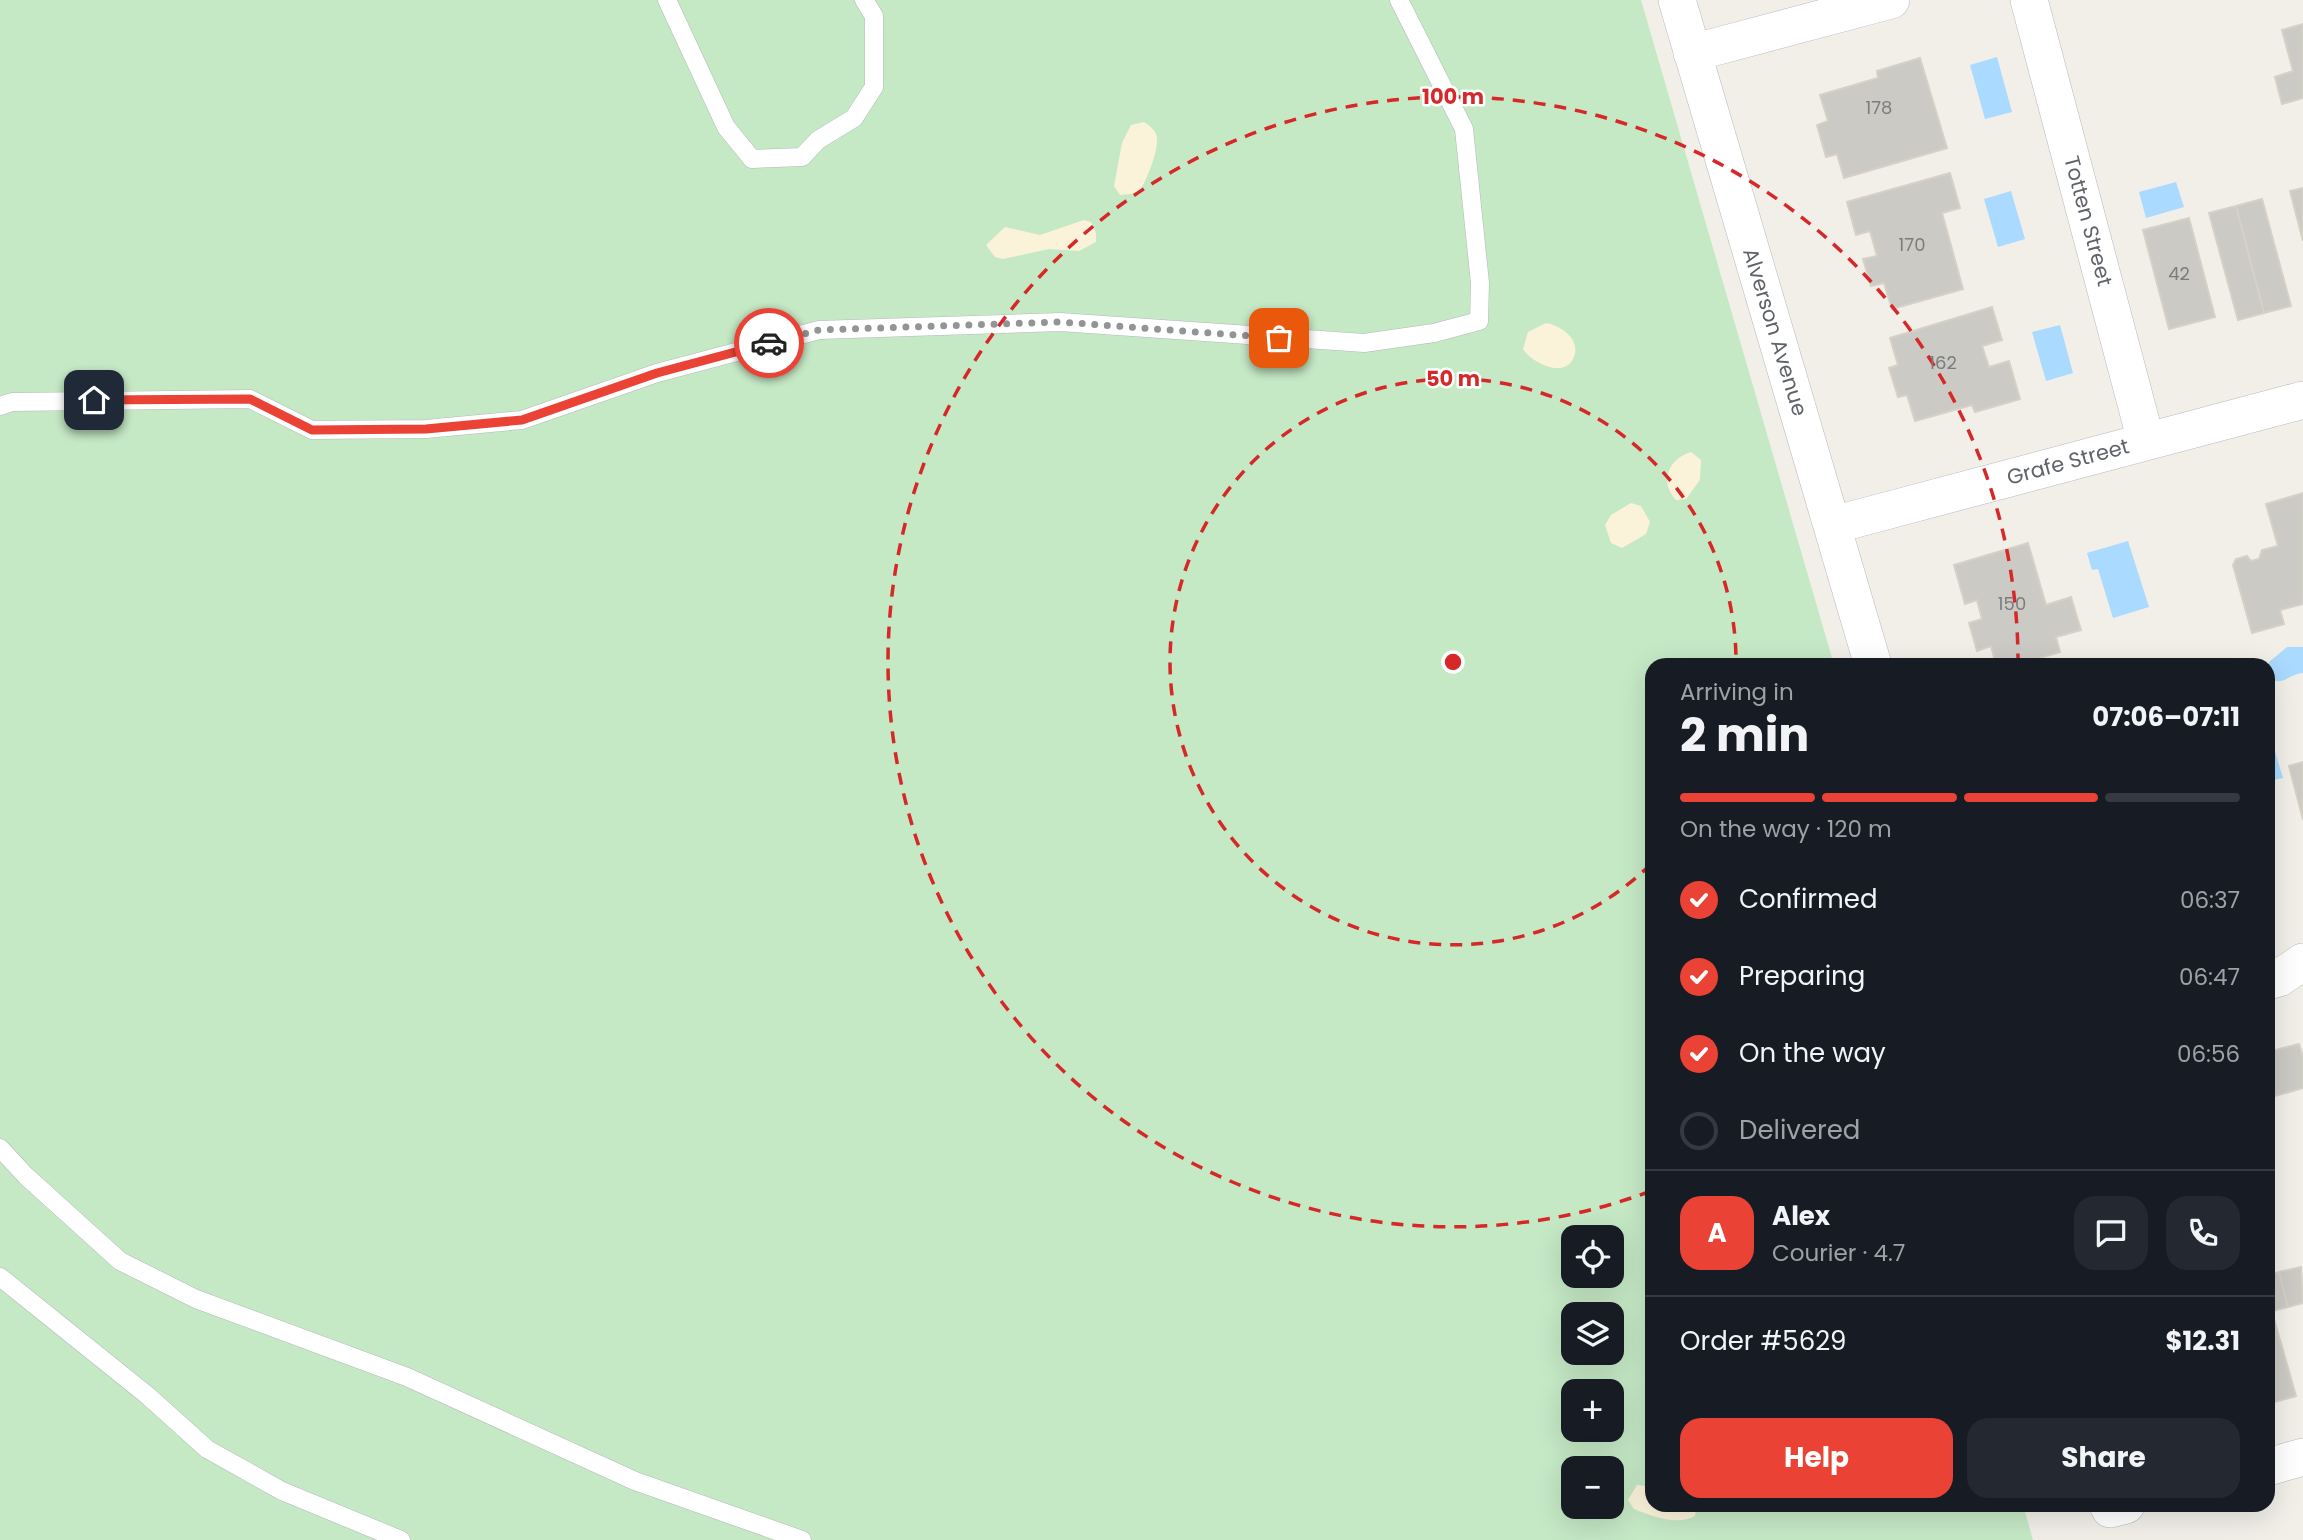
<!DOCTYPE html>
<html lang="en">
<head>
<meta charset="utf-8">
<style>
  :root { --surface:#171b24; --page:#242831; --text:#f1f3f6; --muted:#9ea1a6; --line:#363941; --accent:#ea4335 }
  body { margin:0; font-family:Poppins,sans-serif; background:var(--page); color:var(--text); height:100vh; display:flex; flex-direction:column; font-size:26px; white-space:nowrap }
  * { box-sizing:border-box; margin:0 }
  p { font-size:23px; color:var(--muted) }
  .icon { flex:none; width:38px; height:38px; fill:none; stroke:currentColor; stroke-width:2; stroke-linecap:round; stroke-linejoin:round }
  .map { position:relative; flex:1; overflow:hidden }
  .drawer { position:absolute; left:1645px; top:658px; width:630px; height:854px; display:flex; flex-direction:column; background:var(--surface); border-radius:21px; box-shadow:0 7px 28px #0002 }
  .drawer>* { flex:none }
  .controls { position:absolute; left:1561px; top:1225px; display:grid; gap:14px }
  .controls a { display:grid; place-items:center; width:63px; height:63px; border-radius:14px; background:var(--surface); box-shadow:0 7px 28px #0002; font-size:35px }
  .pin { position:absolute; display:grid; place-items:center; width:60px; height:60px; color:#fff; margin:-30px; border-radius:14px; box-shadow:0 4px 10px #0006 }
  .courier { position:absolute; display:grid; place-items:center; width:70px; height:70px; margin:-35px; border:5px solid #ea4335; border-radius:50%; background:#fff; color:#222; box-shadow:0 2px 9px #0007 }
  .summary em { font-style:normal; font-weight:700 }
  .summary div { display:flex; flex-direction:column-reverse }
  .summary { display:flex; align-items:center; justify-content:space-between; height:119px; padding:0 35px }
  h1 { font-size:46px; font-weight:700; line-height:52px }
  .bar { display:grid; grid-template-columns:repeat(4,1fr); gap:10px 7px; align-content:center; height:84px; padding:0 35px }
  .bar i { height:9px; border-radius:5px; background:var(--line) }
  .bar .selected { background:var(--accent) }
  .bar p { grid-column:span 4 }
  .line { display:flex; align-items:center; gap:18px; padding:0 35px; border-top:2px solid var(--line) }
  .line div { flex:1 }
  .round { display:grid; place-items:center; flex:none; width:74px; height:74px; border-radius:21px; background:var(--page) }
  ol { padding:0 35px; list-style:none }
  li { display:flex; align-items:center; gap:21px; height:77px }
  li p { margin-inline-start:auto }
  li .icon { padding:7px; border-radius:50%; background:var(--accent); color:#fff; stroke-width:4 }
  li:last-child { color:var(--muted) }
  li i { width:38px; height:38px; border:4px solid var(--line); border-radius:50% }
  .button { display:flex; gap:14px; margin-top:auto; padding:14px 35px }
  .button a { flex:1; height:80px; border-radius:21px; background:var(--accent); color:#fff; font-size:28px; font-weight:700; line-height:80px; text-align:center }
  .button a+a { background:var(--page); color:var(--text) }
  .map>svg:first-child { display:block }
</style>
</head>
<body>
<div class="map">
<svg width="2303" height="1540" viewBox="0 0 2303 1540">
  <rect width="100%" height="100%" fill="#f1efe8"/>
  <path fill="#c5e8c5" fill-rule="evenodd" d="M0 0H1641L1834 665H1652V1505H2023L2033 1540H0ZM1573 1237H1612V1276H1573ZM1573 1314H1612V1353H1573ZM1573 1391H1612V1430H1573ZM1573 1468H1612V1507H1573Z"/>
  <path fill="#fbf3d9" d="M1144 122C1150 126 1157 131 1157 139 1158 152 1146 183 1138 193L1120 195 1114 186 1122 143 1131 125Z
    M1084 220 1091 222 1096 233V242L1079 251 1049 249 1003 259 995 257 986 245 1005 227 1040 235Z
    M1546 323C1560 325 1581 339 1574 357 1565 380 1531 362 1523 349L1528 332Z
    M1691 452 1701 460 1700 480 1686 499 1676 500C1659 482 1668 459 1691 452Z
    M1631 503 1641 506 1650 522 1646 534 1622 548 1611 543 1605 525 1611 515Z
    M1637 1485 1652 1487V1505H1697L1695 1516C1677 1526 1652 1516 1634 1509L1628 1500Z"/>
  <path fill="#aadaff" d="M1997 57 2012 112 1985 119 1970 65Z
    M2176 182 2184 207 2146 218 2139 192Z
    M2011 191 2025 239 1998 247 1984 199Z
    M2060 325 2073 373 2046 381 2032 332Z
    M2128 541 2149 607 2113 618 2098 569 2092 570 2087 553Z
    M2287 647H2303V673C2288 674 2281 689 2268 676L2269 662Z
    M2268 728 2283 778 2268 781Z"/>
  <path fill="#cccac5" stroke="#d6d1c6" stroke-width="2" d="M2303 24V98L2282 104 2275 77 2293 71 2282 30Z
    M1920 58 1947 148 1844 178 1837 154 1826 157 1817 125 1828 121 1820 95 1878 78 1877 71Z
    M1950 173 1960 208 1942 213 1963 289 1892 309 1884 283 1871 286 1863 259 1877 256 1870 231 1856 235 1847 202Z
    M2303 188V241L2290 191Z
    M2262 199 2291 306 2264 313 2236 206Z
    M2236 206 2264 313 2238 320 2209 213Z
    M2189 218 2215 317 2169 329 2143 230Z
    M1992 307 2002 340 1982 346 1989 367 2009 361 2020 399 1975 412 1972 405 1915 421 1907 395 1898 397 1889 368 1898 365 1890 338Z
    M2303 493V604L2280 610 2284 624 2252 633 2233 565 2236 559 2247 556 2251 561 2259 559 2262 550 2278 546 2266 504Z
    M2028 543 2046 605 2071 597 2081 630 2056 637 2060 652 2016 665H1996L1991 646 1977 651 1969 623 1982 619 1977 600 1965 604 1954 565Z
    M2303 762V820L2289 766Z
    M2299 1044 2303 1057V1088L2268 1098V1052Z
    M2301 1267 2303 1303 2288 1307 2279 1272Z
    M2279 1272 2288 1307 2269 1312 2268 1275Z
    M2274 1319 2296 1396 2268 1404V1320Z"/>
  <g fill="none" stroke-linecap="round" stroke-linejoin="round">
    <defs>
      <path id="service" d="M667 0 726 127 752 159 802 157 818 140 854 118 874 87V16L864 0
        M0 406 12 402 250 399 312 430 426 429 522 420 657 373 819 330 1060 322 1364 343 1434 333 1479 321 1480 283 1464 129 1399 0
        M0 1148 26 1176 120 1261 196 1299 407 1377 635 1481 802 1540
        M0 1277 147 1395 207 1449 282 1491 401 1540"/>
      <path id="minor" d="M1677 0 1873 665
        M2029 0 2146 441
        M1692 53 1891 0
        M1833 525 2303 400
        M2268 981 2279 978 2303 962
        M2268 1467 2303 1457
        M2108 1505 2110 1509 2126 1505"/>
    </defs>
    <use href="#service" stroke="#b5b8bc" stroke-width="19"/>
    <use href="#minor" stroke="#b5b8bc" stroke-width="38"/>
    <use href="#service" stroke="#fff" stroke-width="18"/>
    <use href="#minor" stroke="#fff" stroke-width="37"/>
  </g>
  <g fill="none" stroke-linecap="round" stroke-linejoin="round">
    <path stroke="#929495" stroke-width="7" stroke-dasharray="0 12.6" d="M769 343 819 330 1060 322 1279 338"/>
    <path stroke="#ea4335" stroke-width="9" d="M94 400 250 399 312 430 426 429 522 420 657 373 769 343"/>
  </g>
  <g fill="none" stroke="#d62828" stroke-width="3.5" stroke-dasharray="12 9">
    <path d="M1651 864A283 283 0 1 1 1736 664"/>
    <path d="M1651 1191A565 565 0 1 1 2018 662"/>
  </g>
  <g text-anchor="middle" stroke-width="5" stroke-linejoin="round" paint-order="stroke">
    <g font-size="18" fill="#7a7d7f">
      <text x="1879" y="114">178</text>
      <text x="1912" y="251">170</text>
      <text x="2179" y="280">42</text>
      <text x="1943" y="369">162</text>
      <text x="2012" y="610">150</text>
    </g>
    <g font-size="21" fill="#5f6368" stroke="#fff">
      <text transform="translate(2088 221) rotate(75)" y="7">Totten Street</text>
      <text transform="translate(1775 332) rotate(73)" y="7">Alverson Avenue</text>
      <text transform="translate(2068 462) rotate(-15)" y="7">Grafe Street</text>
    </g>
  </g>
  <circle cx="1453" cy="662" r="10" fill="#d62828" stroke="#fff" stroke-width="3.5"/>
  <g font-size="21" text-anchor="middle" font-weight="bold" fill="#d62828" stroke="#fff" stroke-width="5" stroke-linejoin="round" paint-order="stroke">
    <text x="1453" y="104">100 m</text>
    <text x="1453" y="386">50 m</text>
  </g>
</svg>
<div class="controls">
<a><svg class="icon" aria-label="locate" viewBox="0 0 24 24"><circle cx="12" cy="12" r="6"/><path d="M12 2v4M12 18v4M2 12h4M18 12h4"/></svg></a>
<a><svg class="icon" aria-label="layers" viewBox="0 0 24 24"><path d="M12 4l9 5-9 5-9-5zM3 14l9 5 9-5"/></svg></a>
<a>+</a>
<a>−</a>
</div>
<div class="pin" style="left:1279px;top:338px;background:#ea580c"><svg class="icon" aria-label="bag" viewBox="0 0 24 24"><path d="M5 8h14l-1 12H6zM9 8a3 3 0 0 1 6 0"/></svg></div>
<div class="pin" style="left:94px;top:400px;background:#1f2937"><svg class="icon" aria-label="home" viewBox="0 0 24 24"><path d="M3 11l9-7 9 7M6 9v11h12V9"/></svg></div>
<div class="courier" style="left:769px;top:343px"><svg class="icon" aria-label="car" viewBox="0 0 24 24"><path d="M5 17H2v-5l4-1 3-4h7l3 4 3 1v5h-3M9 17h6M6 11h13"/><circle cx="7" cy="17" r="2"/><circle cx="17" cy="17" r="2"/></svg></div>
<section class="drawer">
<div class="summary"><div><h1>2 min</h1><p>Arriving in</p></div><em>07:06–07:11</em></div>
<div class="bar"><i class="selected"></i><i class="selected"></i><i class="selected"></i><i></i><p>On the way · 120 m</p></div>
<ol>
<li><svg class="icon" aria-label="check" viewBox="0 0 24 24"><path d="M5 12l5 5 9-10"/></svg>Confirmed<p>06:37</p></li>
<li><svg class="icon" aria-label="check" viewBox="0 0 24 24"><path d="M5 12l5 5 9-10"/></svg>Preparing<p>06:47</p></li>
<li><svg class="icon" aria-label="check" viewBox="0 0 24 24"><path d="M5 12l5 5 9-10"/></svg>On the way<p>06:56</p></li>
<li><i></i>Delivered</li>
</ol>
<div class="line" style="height:126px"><b class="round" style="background:var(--accent);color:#fff">A</b><div><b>Alex</b><p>Courier · 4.7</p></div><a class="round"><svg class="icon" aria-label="chat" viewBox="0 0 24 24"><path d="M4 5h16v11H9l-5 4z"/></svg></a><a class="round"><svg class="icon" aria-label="phone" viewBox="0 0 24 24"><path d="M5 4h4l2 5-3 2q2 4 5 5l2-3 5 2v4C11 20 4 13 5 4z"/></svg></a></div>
<div class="line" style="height:91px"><div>Order #5629</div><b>$12.31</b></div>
<div class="button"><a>Help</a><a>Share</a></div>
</section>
</div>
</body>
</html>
